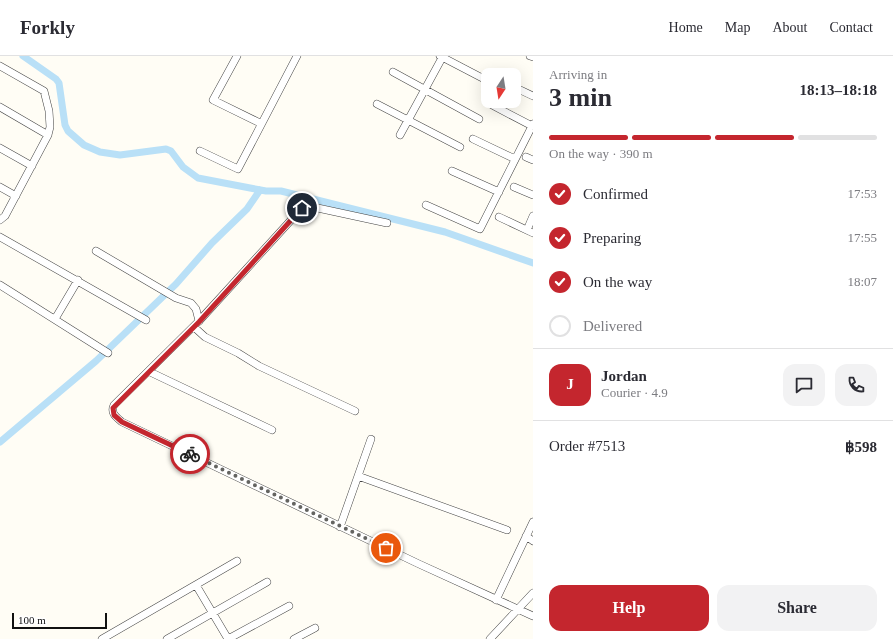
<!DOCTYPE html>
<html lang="en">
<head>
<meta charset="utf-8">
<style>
  :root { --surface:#fff; --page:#f2f2f3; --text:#2b2b33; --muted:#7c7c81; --line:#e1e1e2; --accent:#c4262e }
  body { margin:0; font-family:Georgia,serif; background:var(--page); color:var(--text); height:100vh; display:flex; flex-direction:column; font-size:15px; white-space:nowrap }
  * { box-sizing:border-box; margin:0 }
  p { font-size:13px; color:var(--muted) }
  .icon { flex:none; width:22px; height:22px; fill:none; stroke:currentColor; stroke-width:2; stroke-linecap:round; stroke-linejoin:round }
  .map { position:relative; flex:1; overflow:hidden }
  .panel { display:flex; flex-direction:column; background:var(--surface); width:360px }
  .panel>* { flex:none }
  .needle { width:26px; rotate:192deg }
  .fabs { position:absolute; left:481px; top:12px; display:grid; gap:8px }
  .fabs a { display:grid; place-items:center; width:40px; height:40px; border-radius:8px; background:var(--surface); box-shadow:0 4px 16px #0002; font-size:20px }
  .scale { position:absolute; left:12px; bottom:10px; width:95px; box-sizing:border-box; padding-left:4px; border:2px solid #111; border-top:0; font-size:11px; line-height:14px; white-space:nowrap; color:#111; -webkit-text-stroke:3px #fff; paint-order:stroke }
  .pin { position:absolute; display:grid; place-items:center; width:34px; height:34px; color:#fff; margin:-17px; border:2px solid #fff; border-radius:50%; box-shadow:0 1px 4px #0007 }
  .courier { position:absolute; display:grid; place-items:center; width:40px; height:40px; margin:-20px; border:3px solid #c4262e; border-radius:50%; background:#fff; color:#222; box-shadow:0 1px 5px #0007 }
  .headline em { font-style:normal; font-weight:600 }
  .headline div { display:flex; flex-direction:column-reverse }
  .headline { display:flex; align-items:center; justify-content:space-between; height:68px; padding:0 16px }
  h1 { font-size:26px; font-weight:600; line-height:30px }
  .bar { display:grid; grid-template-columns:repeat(4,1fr); gap:6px 4px; align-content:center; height:48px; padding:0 16px }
  .bar i { height:5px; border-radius:3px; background:var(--line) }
  .bar .on { background:var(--accent) }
  .bar p { grid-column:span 4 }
  .line { display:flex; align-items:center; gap:10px; padding:0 16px; border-top:1px solid var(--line) }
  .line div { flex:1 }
  .round { display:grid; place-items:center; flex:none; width:42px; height:42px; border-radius:12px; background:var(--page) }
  ol { padding:0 16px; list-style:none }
  li { display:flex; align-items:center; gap:12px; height:44px }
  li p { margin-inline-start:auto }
  li .icon { padding:4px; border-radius:50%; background:var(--accent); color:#fff; stroke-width:4 }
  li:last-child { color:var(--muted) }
  li i { width:22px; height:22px; border:2px solid var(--line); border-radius:50% }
  .primary-button { display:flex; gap:8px; margin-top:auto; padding:8px 16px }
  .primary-button a { flex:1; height:46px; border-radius:12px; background:var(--accent); color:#fff; font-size:16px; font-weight:600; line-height:46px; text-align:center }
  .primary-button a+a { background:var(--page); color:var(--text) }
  header { display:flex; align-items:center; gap:24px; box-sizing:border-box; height:56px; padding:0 20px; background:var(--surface); border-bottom:1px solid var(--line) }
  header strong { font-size:19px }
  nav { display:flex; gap:22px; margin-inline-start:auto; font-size:14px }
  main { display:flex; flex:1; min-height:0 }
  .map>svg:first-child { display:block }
</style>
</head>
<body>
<header>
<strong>Forkly</strong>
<nav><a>Home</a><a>Map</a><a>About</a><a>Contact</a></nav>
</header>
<main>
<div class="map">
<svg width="533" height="583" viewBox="0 0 533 583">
  <rect width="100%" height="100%" fill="#fffdf5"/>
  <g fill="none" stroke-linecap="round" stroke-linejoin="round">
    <path stroke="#b9e0f7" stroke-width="7" d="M23 0 56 23 59 27 65 69 68 75 84 89 100 96 120 99 166 93 171 95 183 111 198 122 266 135H281L445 176 533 207
      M0 386 96 305 176 228 212 187 247 153 260 134"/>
    <defs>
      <path id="minor" d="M237 0 213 44 260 67
        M440 0 488 25
        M530 0 533 1
        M0 10 44 35 49 55 50 71 48 79 5 160 0 164
        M393 16 479 63
        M514 31 533 40
        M377 48 460 91
        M492 49 532 70
        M0 51 48 79
        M400 79 443 0
        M473 83 515 103
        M0 92 32 110
        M200 95 238 113 297 0
        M526 101 533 104
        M452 115 499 136
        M0 131 16 140
        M514 131 533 139
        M426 149 480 173 533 68
        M499 161 533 177
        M387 167 313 151 302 152 199 265 114 349C110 357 116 361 122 366L419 508 533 560
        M527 174 533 160
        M0 181 146 264
        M96 195 176 242 191 247 196 253 199 265
        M0 229 108 297
        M55 263 78 224
        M194 271 205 281 238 297 259 310 355 355
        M150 316 272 374
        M358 420 507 474
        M340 471 371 383
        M526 480 533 485
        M196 529 228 583 289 550
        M496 544 533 466
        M102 583 237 505
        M167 583 267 526
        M294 583 315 572
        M490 583 533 537"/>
    </defs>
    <use href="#minor" stroke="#444" stroke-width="8"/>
    <use href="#minor" stroke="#fff" stroke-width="7"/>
  </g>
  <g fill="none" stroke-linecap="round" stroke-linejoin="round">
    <path stroke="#646461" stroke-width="4" stroke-dasharray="0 7.2" d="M190 398 386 492"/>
    <path stroke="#c4262e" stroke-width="5" d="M190 398 122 366 114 359 113 352 199 266 302 152"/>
  </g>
</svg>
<div class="fabs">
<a><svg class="needle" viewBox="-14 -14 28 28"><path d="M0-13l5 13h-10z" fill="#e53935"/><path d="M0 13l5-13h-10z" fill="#7c7c81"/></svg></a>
</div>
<div class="scale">100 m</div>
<div class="pin" style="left:386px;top:492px;background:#ea580c"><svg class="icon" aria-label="bag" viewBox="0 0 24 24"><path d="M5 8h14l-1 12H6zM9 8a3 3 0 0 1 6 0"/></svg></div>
<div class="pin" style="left:302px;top:152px;background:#1f2937"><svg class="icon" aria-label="home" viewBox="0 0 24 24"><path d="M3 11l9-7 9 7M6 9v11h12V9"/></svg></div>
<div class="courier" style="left:190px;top:398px"><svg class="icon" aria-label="bike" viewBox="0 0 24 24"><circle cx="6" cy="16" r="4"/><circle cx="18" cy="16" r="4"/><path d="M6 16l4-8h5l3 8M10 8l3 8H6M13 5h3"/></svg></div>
</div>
<section class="panel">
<div class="headline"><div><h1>3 min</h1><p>Arriving in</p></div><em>18:13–18:18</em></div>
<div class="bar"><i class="on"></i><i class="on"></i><i class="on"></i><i></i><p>On the way · 390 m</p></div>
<ol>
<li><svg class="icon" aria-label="check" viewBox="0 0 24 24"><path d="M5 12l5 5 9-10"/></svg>Confirmed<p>17:53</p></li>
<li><svg class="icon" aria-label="check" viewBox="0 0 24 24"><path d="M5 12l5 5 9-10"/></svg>Preparing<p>17:55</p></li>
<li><svg class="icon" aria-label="check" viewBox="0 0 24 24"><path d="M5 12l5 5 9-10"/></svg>On the way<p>18:07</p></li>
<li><i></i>Delivered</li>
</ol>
<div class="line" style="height:72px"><b class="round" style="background:var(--accent);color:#fff">J</b><div><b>Jordan</b><p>Courier · 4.9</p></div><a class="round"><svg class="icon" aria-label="chat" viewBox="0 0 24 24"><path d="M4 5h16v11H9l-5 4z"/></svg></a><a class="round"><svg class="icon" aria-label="phone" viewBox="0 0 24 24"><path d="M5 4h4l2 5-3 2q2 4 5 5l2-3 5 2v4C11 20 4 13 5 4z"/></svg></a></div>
<div class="line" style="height:52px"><div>Order #7513</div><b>฿598</b></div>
<div class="primary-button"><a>Help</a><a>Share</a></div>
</section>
</main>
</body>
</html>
